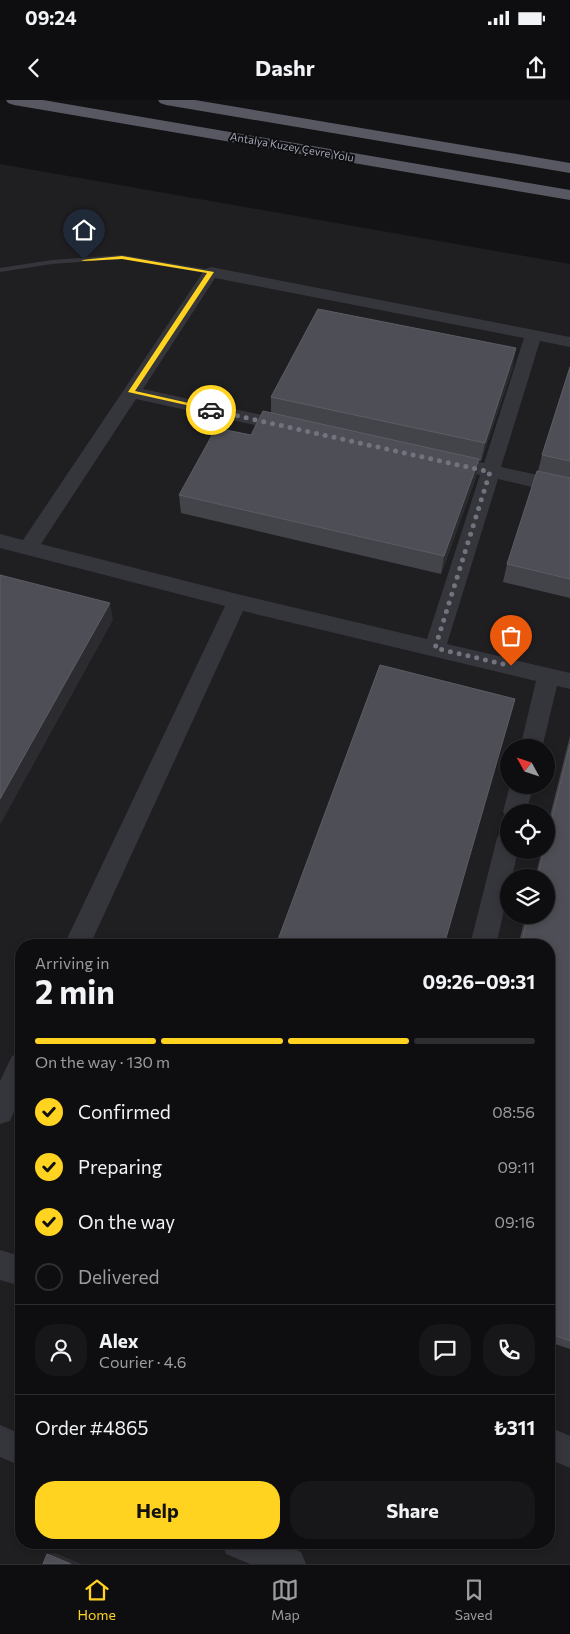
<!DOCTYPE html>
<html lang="en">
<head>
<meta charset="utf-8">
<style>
  :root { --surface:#0e0e10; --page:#171719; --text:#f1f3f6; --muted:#9b9c9f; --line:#2e2e30; --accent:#ffd320 }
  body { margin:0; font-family:Commissioner,sans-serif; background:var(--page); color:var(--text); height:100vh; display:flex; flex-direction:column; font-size:19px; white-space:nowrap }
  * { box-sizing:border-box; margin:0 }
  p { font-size:16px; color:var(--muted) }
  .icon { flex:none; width:28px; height:28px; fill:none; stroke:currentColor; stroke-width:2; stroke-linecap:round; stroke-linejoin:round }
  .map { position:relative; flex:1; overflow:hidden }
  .drawer { position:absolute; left:15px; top:839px; width:540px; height:610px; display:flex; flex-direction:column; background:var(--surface); border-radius:20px; box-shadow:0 2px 8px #0003,0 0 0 1px var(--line) }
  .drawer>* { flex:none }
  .needle { width:32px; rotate:310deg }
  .tools { position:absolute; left:500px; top:639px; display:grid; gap:10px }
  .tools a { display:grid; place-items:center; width:55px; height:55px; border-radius:50%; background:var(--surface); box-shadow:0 2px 8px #0003,0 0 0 1px var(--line); font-size:25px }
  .pin { position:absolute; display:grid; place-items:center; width:42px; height:42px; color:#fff; margin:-51px -21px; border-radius:50% 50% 50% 0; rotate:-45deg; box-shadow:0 0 5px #0007 }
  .pin .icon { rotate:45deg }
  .courier { position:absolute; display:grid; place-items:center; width:50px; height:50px; margin:-25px; border:4px solid #ffd320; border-radius:50%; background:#fff; color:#222; box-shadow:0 1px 6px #0007 }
  .headline em { font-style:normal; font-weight:700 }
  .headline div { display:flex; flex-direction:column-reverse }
  .headline { display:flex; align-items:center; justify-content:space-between; height:85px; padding:0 20px }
  h1 { font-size:32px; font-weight:700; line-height:38px }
  .bar { display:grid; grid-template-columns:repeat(4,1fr); gap:8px 5px; align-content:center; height:60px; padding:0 20px }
  .bar i { height:6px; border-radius:4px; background:var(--line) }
  .bar .active { background:var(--accent) }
  .bar p { grid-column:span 4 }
  .line { display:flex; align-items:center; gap:12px; padding:0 20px; border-top:1px solid var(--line) }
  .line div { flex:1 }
  .round { display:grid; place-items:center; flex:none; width:52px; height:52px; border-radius:20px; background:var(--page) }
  ol { padding:0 20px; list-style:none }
  li { display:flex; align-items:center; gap:15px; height:55px }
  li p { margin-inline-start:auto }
  li .icon { padding:5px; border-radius:50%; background:var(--accent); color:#111; stroke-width:4 }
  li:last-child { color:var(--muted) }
  li i { width:28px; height:28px; border:2px solid var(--line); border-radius:50% }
  .cta { display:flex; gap:10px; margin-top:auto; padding:10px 20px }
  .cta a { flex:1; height:58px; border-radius:20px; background:var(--accent); color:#111; font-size:20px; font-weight:700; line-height:58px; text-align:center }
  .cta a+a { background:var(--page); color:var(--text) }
  .status { display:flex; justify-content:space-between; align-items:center; height:35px; padding:0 25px; background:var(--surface); direction:ltr }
  .status svg { height:14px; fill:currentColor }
  header { display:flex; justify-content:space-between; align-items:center; height:65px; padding:0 20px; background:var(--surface); font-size:22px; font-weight:700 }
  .dock { display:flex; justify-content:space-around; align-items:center; height:70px; border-top:1px solid var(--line); background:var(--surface); font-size:14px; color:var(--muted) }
  .dock a { display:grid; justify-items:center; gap:2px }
  .dock .active { color:var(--accent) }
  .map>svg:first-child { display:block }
</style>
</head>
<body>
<div class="status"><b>09:24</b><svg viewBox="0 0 49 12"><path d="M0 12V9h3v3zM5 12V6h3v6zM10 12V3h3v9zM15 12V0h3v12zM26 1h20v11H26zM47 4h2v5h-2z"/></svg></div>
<header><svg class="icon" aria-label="back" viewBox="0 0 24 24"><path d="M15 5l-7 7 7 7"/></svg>Dashr<svg class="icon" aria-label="share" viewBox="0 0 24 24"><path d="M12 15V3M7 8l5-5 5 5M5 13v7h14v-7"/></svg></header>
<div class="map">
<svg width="570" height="1464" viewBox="0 0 570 1464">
  <rect width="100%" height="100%" fill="#131315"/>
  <path fill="#1f1f22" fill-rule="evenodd" d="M0 64 570 164V1464H0ZM509 648H546V685H509ZM509 712H546V750H509ZM509 778H546V815H509ZM21 845H549V1442H21Z"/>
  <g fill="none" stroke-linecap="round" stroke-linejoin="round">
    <path fill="#35353c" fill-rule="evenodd" d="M122 155 211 170 215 172 211 174 122 159 52 164 0 172V168L52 160Z"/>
    <path fill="#35353c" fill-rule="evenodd" d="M211 167 570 237V247L540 241 501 367 570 382V396L498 379 447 544 570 573V589L557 586 542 648H520L536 581 243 511 90 845H64L225 506 0 448V434L23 440 203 172 205 169ZM215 178 524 238 484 363 445 355 438 357 436 361 438 365 480 375 427 539 237 494 41 444 136 299 291 333 298 331 300 327 298 323 143 289Z
      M510 685H534L526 712H509V720L503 712Z
      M509 728V750H518L512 778H509V789L496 845H470L497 738 501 731Z
      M21 952V995L10 1021 0 1024V981L12 956Z
      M0 1150 21 1156V1186L0 1180Z
      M0 1325 21 1334V1366L0 1357Z
      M549 1327 570 1336V1368L549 1359Z
      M222 1442H278L301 1452 306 1464H250L226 1454Z"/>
    <path fill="#575862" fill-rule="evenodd" d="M6 0H43L570 90V100L14 5 8 3Z
      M158 0H195L570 63V73L166 5 160 3Z"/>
  </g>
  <path fill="#43444a" d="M513 267 481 361H479L476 377 441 474 181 413 179 395 251 335 271 313V297Z
    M570 267V498L503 482 507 464 538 371 542 355Z
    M570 636V1249L549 1242V845H518L526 815H546V778H535L542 750H546V732Z"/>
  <path fill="#2c2c30" d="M516 248 513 267 481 361 485 343Z
    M479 359 476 377 441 474 444 456Z
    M110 503 113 520 0 725V699Z
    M55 1453 82 1464H71L47 1454Z"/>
  <path fill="#4e4f56" stroke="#5b5c65" d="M318 209 516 248 485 343 271 297Z
    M570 267V361L542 355Z
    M263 311 479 359 444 456 179 395 216 328 251 335Z
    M537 371 570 378V479L507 464Z
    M0 475 110 503 0 699Z
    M380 565 515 599 444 845H276Z
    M570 644V1241L549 1233V845H521L528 815H546V778H537L544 750H546V741Z
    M47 1454 71 1464H43Z"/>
  <path fill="#ffd320" d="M122 156 214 172 135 291 211 308 214 310 213 311 128 292 207 173 122 159 84 161 81 160Z"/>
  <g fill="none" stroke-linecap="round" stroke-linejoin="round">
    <path stroke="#71737e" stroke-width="5" stroke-dasharray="0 9" d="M211 310 490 372 435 548 511 566"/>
  </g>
  <g text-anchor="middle" stroke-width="4" stroke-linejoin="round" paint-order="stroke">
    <g font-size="11" fill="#a3a6b6" stroke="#0e0e10">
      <text transform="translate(292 47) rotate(10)" y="4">Antalya Kuzey Çevre Yolu</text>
    </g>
  </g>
</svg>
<div class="tools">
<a><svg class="needle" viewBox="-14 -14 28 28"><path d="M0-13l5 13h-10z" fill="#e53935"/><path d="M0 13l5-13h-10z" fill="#9b9c9f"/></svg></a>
<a><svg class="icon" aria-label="locate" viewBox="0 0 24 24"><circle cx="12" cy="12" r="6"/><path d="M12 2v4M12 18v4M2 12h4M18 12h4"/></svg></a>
<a><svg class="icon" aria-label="layers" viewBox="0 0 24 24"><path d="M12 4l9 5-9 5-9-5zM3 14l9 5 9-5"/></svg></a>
</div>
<div class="pin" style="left:511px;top:566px;background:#ea580c"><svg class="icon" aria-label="bag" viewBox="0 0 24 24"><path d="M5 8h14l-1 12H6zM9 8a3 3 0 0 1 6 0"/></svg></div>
<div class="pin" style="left:84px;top:160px;background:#1f2937"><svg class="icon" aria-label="home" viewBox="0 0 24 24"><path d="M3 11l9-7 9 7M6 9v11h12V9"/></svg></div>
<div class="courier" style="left:211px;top:310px"><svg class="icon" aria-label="car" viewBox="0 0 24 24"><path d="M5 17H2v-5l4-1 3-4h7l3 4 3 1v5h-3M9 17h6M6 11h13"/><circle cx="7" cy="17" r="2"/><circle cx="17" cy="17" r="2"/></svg></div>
<section class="drawer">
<div class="headline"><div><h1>2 min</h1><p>Arriving in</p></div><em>09:26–09:31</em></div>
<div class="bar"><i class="active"></i><i class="active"></i><i class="active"></i><i></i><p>On the way · 130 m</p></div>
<ol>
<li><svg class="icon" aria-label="check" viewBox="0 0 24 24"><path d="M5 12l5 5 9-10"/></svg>Confirmed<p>08:56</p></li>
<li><svg class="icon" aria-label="check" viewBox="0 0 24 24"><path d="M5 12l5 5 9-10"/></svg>Preparing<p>09:11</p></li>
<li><svg class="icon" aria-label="check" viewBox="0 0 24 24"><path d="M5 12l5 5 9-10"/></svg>On the way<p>09:16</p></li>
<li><i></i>Delivered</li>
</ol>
<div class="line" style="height:90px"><a class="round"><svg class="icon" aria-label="person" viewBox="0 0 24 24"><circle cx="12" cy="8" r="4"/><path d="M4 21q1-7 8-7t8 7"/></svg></a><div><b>Alex</b><p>Courier · 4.6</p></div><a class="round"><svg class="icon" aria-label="chat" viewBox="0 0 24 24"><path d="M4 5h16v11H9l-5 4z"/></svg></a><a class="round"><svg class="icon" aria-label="phone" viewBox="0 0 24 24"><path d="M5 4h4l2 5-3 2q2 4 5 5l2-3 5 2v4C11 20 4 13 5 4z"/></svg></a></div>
<div class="line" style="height:65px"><div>Order #4865</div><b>₺311</b></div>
<div class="cta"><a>Help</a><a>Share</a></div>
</section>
</div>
<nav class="dock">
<a class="active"><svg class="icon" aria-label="home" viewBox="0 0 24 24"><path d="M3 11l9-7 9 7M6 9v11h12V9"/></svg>Home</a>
<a><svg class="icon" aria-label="map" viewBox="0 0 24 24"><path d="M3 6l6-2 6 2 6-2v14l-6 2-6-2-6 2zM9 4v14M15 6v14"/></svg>Map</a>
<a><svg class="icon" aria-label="saved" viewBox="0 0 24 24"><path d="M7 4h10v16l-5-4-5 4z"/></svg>Saved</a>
</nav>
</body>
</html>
